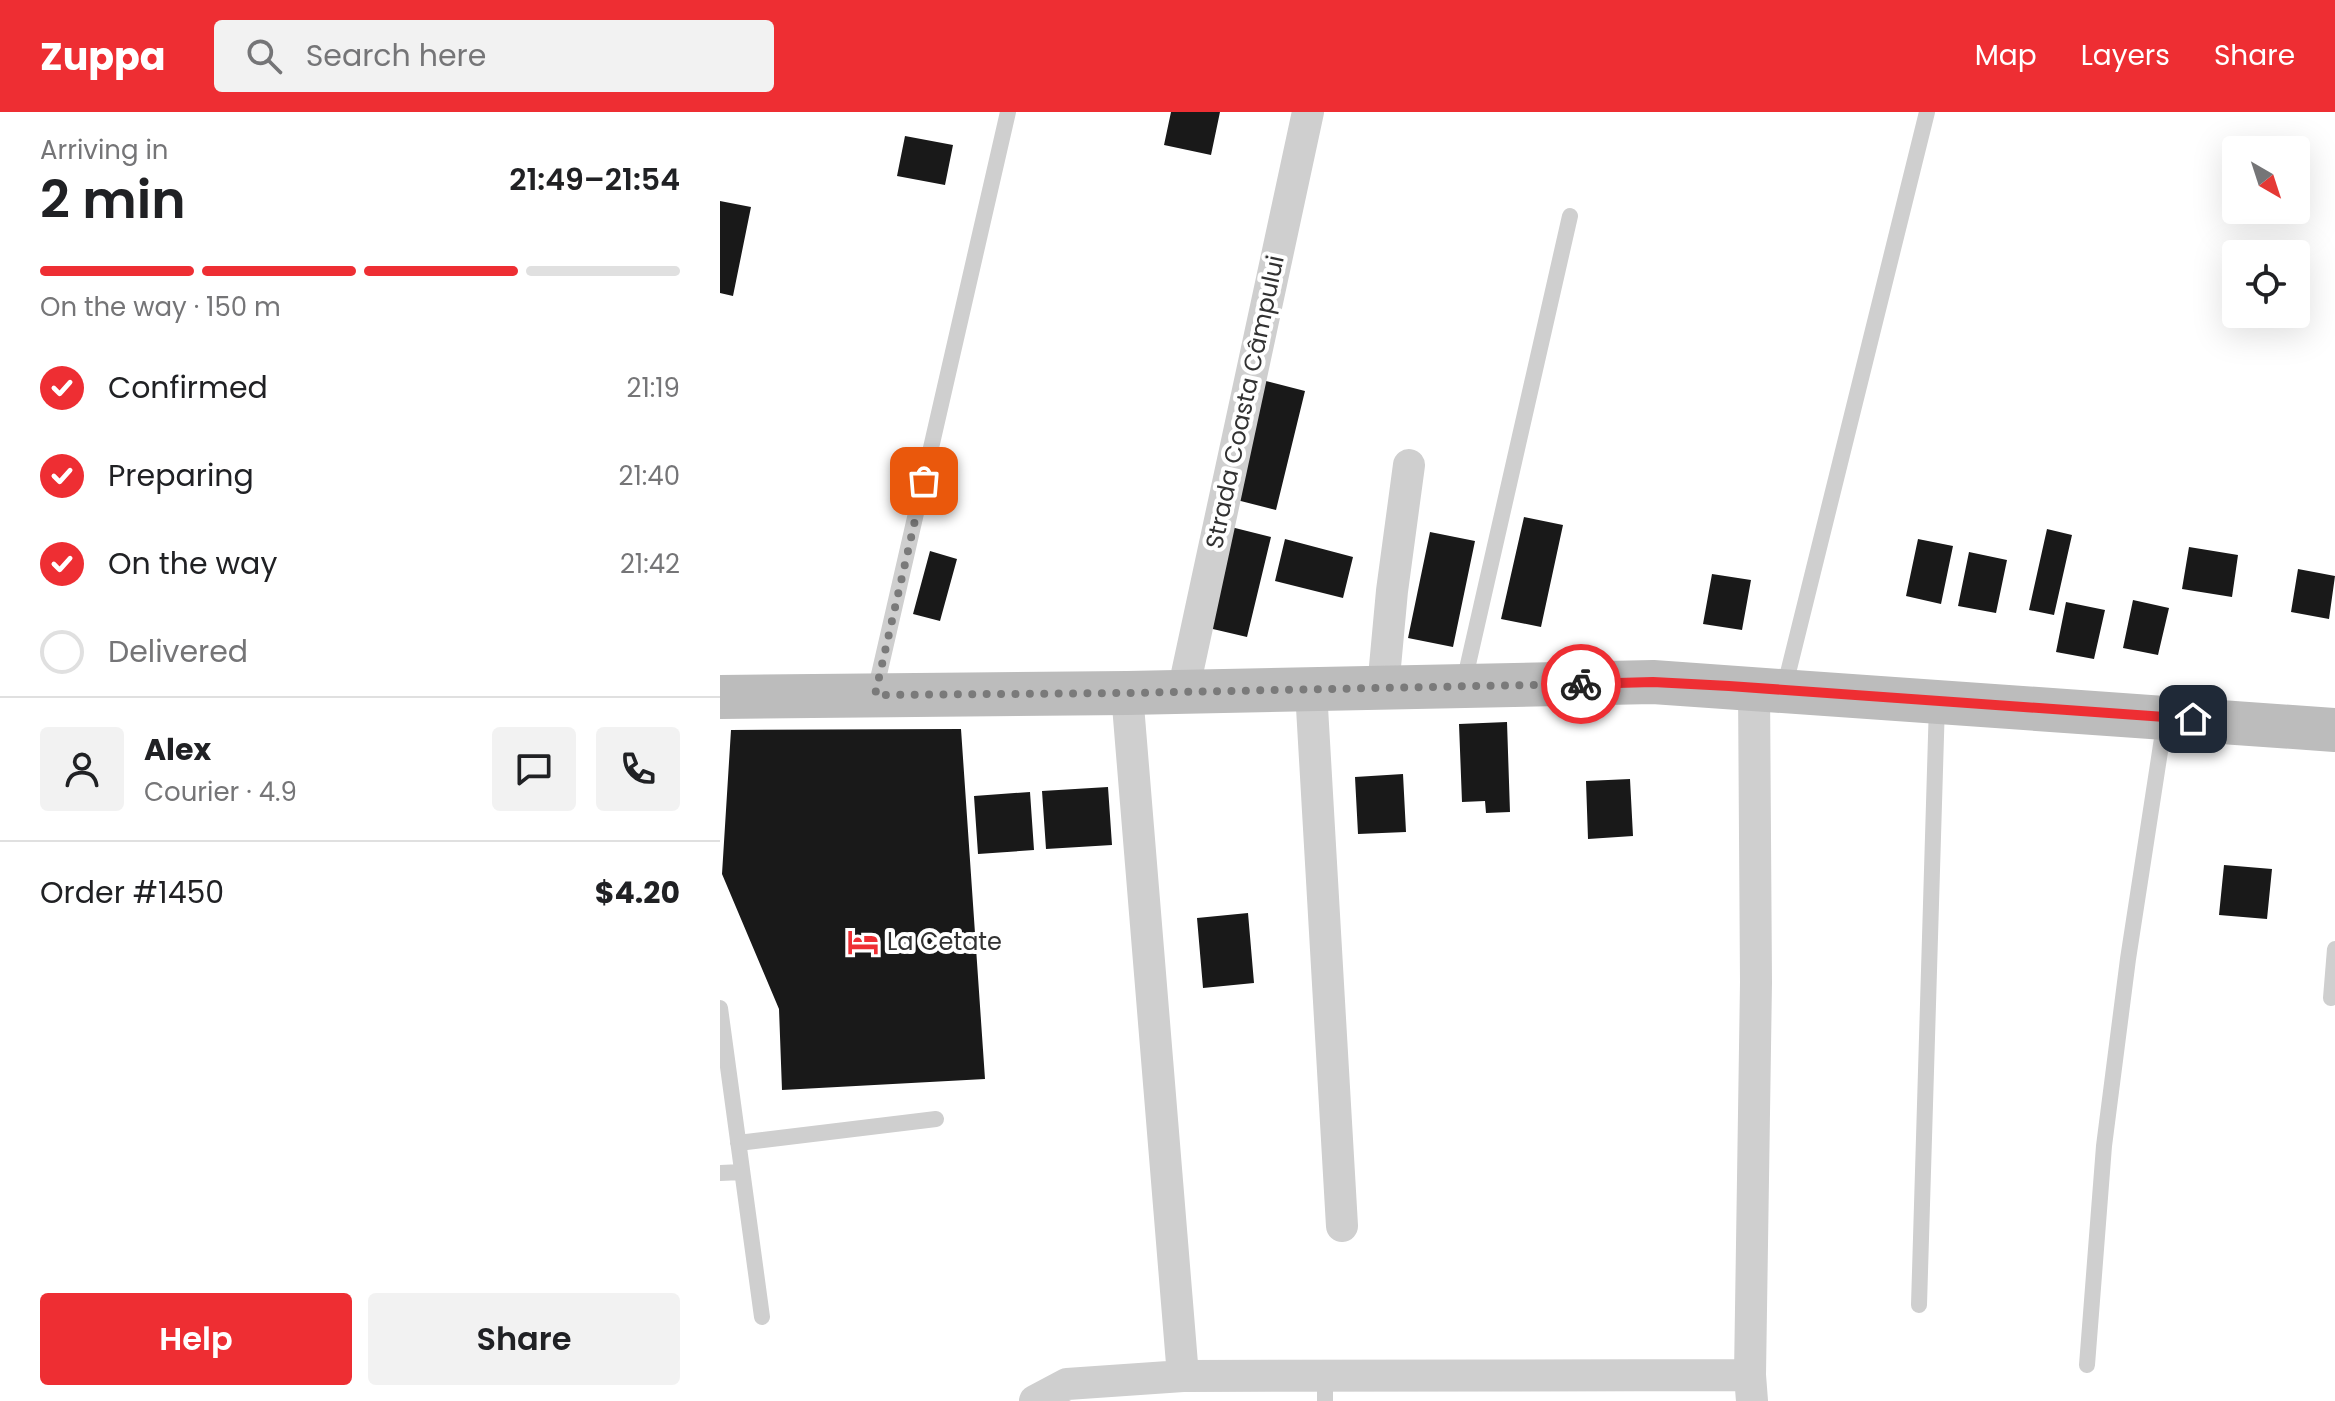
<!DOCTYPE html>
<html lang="en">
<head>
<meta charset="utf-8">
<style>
  :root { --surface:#fff; --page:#f2f2f2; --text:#202124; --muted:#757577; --line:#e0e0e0; --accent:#ee2e33 }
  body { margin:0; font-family:Poppins,sans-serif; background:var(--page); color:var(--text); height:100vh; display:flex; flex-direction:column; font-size:30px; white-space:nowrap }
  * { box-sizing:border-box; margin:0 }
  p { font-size:26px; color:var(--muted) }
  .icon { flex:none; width:44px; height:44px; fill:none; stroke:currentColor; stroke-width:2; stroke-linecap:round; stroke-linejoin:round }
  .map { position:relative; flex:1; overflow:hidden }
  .details { display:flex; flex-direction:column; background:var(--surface); width:720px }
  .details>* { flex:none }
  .needle { width:52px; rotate:141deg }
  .tools { position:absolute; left:1502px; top:24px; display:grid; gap:16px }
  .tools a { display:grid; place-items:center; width:88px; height:88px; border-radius:8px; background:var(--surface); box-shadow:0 8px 32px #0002; font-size:40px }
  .pin { position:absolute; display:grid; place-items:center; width:68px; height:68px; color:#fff; margin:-34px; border-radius:16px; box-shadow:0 4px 12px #0006 }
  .courier { position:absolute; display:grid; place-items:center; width:80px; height:80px; margin:-40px; border:6px solid #ee2e33; border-radius:50%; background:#fff; color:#222; box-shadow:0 2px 10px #0007 }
  .summary em { font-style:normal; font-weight:600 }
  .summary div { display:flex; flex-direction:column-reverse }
  .summary { display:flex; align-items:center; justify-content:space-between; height:136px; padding:0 40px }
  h1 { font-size:52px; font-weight:600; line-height:60px }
  .bar { display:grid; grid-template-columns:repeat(4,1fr); gap:12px 8px; align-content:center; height:96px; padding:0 40px }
  .bar i { height:10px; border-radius:6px; background:var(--line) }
  .bar .selected { background:var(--accent) }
  .bar p { grid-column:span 4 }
  .line { display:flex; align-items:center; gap:20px; padding:0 40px; border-top:2px solid var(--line) }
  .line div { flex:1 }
  .round { display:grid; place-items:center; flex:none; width:84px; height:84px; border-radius:8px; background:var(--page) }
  ol { padding:0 40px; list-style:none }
  li { display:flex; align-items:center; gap:24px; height:88px }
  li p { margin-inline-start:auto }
  li .icon { padding:8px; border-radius:50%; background:var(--accent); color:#fff; stroke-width:4 }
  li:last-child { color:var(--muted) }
  li i { width:44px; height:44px; border:4px solid var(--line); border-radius:50% }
  .primary-button { display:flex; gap:16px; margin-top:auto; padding:16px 40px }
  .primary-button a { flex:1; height:92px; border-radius:8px; background:var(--accent); color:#fff; font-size:32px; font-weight:600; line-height:92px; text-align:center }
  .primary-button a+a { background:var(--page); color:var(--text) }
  header { display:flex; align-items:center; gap:48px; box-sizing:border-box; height:112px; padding:0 40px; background:var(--accent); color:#fff }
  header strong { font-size:38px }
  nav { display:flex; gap:44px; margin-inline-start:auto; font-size:28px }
  .search { width:560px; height:72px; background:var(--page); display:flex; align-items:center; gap:20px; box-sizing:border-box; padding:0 28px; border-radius:8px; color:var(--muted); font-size:30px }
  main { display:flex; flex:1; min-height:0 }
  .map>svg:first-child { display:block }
</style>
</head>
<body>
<header>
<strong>Zuppa</strong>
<div class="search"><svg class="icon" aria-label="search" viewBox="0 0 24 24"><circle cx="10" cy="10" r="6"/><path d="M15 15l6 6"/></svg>Search here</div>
<nav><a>Map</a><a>Layers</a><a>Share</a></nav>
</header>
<main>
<section class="details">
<div class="summary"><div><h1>2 min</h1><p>Arriving in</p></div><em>21:49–21:54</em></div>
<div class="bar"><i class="selected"></i><i class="selected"></i><i class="selected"></i><i></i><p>On the way · 150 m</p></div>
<ol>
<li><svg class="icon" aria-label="check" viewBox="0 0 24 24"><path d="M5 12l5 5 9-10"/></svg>Confirmed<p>21:19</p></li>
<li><svg class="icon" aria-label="check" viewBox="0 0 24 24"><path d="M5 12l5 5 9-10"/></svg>Preparing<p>21:40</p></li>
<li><svg class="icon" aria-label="check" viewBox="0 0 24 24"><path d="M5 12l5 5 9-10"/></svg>On the way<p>21:42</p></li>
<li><i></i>Delivered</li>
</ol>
<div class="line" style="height:144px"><a class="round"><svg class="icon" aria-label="person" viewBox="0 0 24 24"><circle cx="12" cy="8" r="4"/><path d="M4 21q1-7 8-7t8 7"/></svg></a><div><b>Alex</b><p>Courier · 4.9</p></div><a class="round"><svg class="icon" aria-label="chat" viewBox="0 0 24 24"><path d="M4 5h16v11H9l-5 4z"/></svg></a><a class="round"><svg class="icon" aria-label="phone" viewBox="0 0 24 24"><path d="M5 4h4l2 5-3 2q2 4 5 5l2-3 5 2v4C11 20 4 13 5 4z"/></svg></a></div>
<div class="line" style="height:104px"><div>Order #1450</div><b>$4.20</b></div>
<div class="primary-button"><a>Help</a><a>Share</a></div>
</section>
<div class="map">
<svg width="1615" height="1289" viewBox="0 0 1615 1289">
  <rect width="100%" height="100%" fill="#fff"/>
  <path fill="#191919" d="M451 0H500L491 43 444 33Z
    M185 24 233 33 225 73 177 64Z
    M0 89 31 95 13 184 0 181Z
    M538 267 585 279 556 398 509 386Z
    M804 405 843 413 821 515 781 507Z
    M503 413 551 425 527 525 480 514Z
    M1327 417 1352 423 1334 503 1309 498Z
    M710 420 755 429 733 535 688 526Z
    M565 427 633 445 623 486 555 469Z
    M1198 427 1233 434 1221 492 1186 484Z
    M1469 435 1518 443 1512 485 1462 477Z
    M210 439 237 447 220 509 193 502Z
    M1249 440 1287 448 1276 501 1238 494Z
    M1578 457 1615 464 1609 507 1571 500Z
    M992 462 1031 468 1022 518 983 512Z
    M1413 488 1449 496 1438 543 1403 536Z
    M1346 490 1385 498 1374 547 1336 540Z
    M787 610 790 700 766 701 765 689 742 690 739 612Z
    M241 617 265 967 62 978 59 897 2 762 11 618Z
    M683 662 686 720 638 722 635 665Z
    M910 667 913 724 868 727 866 669Z
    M388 675 392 733 326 737 322 679Z
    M310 680 314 738 258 742 254 684Z
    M1504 753 1552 757 1547 807 1499 803Z
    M528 801 534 871 483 876 477 806Z"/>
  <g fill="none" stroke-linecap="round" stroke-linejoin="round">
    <path stroke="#cfcfcf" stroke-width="16" d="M744 570 850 104
      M1064 577 1207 0
      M155 580 288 0
      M1611 886 1615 837
      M0 896 42 1205
      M18 1031 216 1007
      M0 1061 22 1060
      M1199 1193 1217 591
      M1367 1253 1384 1034 1408 847 1445 607
      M605 1289V1263"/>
    <path stroke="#cfcfcf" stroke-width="32" d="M663 576 672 479 689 353
      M591 578 622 1114
      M463 580 588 0
      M407 581 463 1264
      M315 1289 347 1272 463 1264 1030 1263
      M1032 1289 1030 1263 1036 870 1034 576"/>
    <path stroke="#bcbcbc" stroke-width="44" d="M0 585 407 581 933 570 1615 618"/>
  </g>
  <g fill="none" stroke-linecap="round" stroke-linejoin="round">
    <path stroke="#7a7a7a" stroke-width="8" stroke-dasharray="0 14.4" d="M204 369 155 583 407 581 861 572"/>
    <path stroke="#ee2e33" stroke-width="10" d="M861 572 933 570 1009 574 1473 607"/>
  </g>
  <defs>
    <symbol id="hotel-bare" viewBox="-9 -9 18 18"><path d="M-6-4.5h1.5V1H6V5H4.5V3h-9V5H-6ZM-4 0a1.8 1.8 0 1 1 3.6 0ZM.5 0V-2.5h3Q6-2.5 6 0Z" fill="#ee2e33" stroke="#fff" stroke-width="2.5" paint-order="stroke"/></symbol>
  </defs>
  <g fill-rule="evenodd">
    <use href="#hotel-bare" x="121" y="808" width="44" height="44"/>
  </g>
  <g text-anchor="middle" stroke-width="8" stroke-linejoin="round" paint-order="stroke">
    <g font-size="24" fill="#323232" stroke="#fff">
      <text transform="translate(525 290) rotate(-78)" y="8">Strada Coasta Câmpului</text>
    </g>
    <g font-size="24" fill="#323232" stroke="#fff" text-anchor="start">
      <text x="167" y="838">La Cetate</text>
    </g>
  </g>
</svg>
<div class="tools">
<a><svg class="needle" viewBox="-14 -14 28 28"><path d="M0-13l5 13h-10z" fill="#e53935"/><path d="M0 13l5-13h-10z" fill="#757577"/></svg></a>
<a><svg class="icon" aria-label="locate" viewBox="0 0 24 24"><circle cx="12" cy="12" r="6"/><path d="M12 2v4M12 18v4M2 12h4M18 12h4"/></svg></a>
</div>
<div class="pin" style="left:204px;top:369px;background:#ea580c"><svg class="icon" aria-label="bag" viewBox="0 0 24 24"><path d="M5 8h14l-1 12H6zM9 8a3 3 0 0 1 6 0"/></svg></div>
<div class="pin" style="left:1473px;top:607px;background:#1f2937"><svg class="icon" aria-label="home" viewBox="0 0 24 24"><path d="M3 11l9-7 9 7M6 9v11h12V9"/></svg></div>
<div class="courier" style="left:861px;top:572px"><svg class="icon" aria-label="bike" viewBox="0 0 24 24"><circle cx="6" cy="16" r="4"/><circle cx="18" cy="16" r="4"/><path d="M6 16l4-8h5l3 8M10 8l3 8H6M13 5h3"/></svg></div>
</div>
</main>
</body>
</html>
